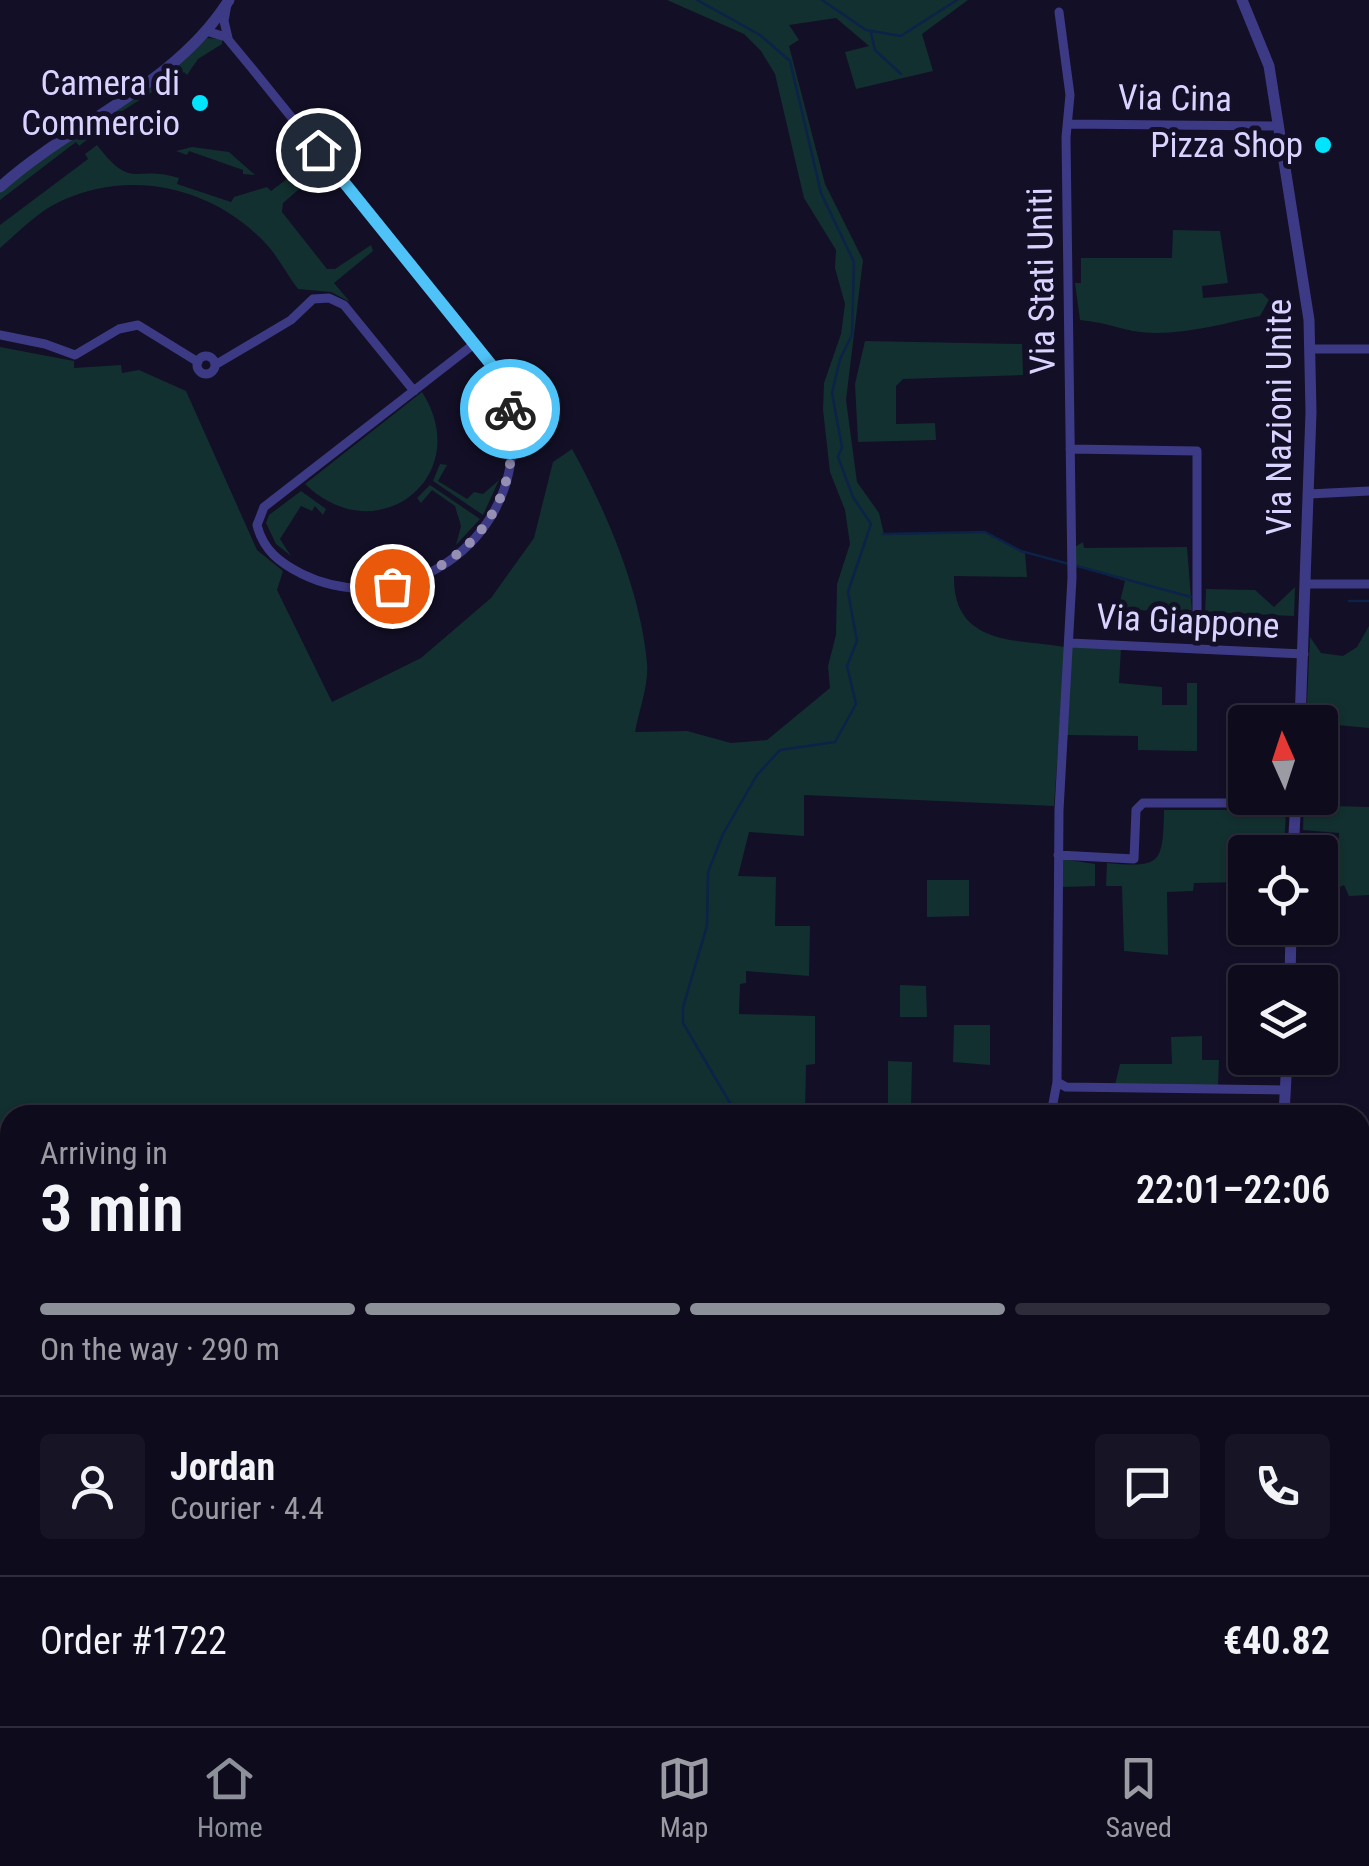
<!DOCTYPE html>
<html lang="en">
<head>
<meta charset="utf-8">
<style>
  :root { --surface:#0e0b1c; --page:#171425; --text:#f1f3f6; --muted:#9b9ba3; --line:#2e2b3b; --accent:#8c9099 }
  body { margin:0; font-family:"Roboto Condensed",sans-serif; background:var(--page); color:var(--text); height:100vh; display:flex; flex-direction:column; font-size:38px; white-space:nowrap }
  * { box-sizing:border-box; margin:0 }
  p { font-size:32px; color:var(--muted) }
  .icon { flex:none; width:55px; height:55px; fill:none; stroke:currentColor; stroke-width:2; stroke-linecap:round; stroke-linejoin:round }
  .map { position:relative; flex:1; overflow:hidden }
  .details { position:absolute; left:0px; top:1105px; width:1370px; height:622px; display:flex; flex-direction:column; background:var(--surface); border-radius:30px 30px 0 0; box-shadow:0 2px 8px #0004,0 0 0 2px var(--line) }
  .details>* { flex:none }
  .needle { width:65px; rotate:357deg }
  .buttons { position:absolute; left:1228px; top:705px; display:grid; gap:20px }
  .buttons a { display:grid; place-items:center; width:110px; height:110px; border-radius:10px; background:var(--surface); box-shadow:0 2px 8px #0004,0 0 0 2px var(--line); font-size:50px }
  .pin { position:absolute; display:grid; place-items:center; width:85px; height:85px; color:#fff; margin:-42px; border:5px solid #fff; border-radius:50%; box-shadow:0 2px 10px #0007 }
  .courier { position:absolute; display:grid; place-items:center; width:100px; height:100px; margin:-50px; border:8px solid #4fc3f7; border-radius:50%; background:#fff; color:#222; box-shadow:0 2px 12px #0007 }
  .summary em { font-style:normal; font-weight:600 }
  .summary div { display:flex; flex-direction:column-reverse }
  .summary { display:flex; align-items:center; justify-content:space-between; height:170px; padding:0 40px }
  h1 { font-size:65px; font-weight:600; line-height:75px }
  .bar { display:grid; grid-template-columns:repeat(4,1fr); gap:15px 10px; align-content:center; height:120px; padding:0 40px }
  .bar i { height:12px; border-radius:8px; background:var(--line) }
  .bar .on { background:var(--accent) }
  .bar p { grid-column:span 4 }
  .line { display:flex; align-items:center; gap:25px; padding:0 40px; border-top:2px solid var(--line) }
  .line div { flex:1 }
  .round { display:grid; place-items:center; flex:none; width:105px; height:105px; border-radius:10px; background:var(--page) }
  .menu { display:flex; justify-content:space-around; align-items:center; height:140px; border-top:2px solid var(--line); background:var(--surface); font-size:28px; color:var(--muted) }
  .menu a { display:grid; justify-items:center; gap:5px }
  .menu .on { color:var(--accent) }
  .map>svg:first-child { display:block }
</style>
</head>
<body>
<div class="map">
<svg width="1369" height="1726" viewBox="0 0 1369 1726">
  <rect width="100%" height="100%" fill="#130f26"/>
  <path fill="#12302f" d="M667 0H968L922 34 933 71 856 89 845 52 869 46 836 18 789 25 799 40 789 46 825 184 863 260 846 400 857 482 879 513 884 534 985 532 1025 553 1027 577 954 576C953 645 1014 639 1065 647L1054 806 804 795V836L749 832 738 876 776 877 775 926H810L809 976 746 971V983L740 984 739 1014 815 1016V1064L806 1065 805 1112 814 1115H10V1718H413L417 1726H0V347L74 361V368L121 365 122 373 139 370 186 391 257 550 283 571 277 590 332 702 421 658 491 598 534 538 553 462 572 449C606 510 641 592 647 663 649 684 639 711 635 732L687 731 731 743 767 740 830 688 828 666 836 635 837 584 850 544 845 510 830 472 823 410 824 383 841 334 845 304 835 268 836 250 804 198 775 74 761 51 744 34Z
    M207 38 222 39V44L198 59 187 75 184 72 92 130 94 134 79 146 76 142 0 200V192L50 149 167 74Z
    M97 145C133 192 134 164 179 178L177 184 231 202 234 197 267 187 271 191 316 157 319 172 283 203 282 212 327 269H335L371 245 373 251 334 283 350 302 331 292 298 289C287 275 279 258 267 245 215 188 132 168 61 201 37 212 20 231 0 248V225L88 159 85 154Z
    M192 147 229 152 255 175 243 174V170L189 151 187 155 176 151Z
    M1173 230 1220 231 1228 283 1202 286 1203 298 1262 293 1269 300 1260 316C1221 324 1173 338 1133 331 1115 327 1101 322 1080 320L1075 283H1081V258H1172Z
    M865 341 1022 344 1023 375 903 379 896 386V424L935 423 936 440 858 442 855 384Z
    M422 392C476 476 377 554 305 484Z
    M440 464 447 465 438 481 467 499 474 492 483 494 499 480 483 515 433 481Z
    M430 485 480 519 456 545 461 526 455 506 432 490 421 503 417 498Z
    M301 491 326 509 323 515 315 506 312 511 301 506 280 539 291 556 276 544 266 523 269 515Z
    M1083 542 1084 548 1187 547 1192 611 1118 610 1125 581 1076 566 1075 547Z
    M1295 587 1294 616 1205 612 1206 589 1255 590 1274 607Z
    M1369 626V728L1306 722 1310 637 1321 653 1343 656 1357 647Z
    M1072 647 1121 648 1119 683 1162 687V705H1187V683H1197V751L1138 750V736L1067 735Z
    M1320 734H1334V806L1369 807V895L1349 896 1344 885 1320 897V866H1338L1339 833 1303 830 1304 798H1320Z
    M1164 810H1286L1284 852H1245V882L1194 883 1193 891 1167 892 1168 955 1124 951 1122 886H1106L1107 863C1161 868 1163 864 1164 810Z
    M1062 859 1095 864V886L1062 887Z
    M927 880H969V916L927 917Z
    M900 985 926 986 927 1017H900Z
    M954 1025H990V1065L953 1062Z
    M1202 1036V1060H1219L1218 1085H1115L1120 1064H1172L1171 1037Z
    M888 1061 912 1062 911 1109 888 1106Z
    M1360 1540 1369 1549V1700L1357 1726H1322L1299 1718H1360Z
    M581 1718H713L756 1726H588Z"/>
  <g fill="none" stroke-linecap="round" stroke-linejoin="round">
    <path stroke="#0c2248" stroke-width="2.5" d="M697 0 760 35 790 61 821 193 854 262 852 335 840 359 832 393 842 447 838 457 853 497 871 524 848 592 857 641 847 666 856 704 835 742 780 750 757 775 723 834 708 872 707 926 683 1007V1023L737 1115
      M822 0 866 30 901 36 957 0
      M871 33 875 50 901 74
      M883 534 985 532 1021 551 1069 564
      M1077 566 1191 597
      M1349 601H1369
      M1360 1589 1369 1591
      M598 1718 604 1726"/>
    <path stroke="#3d3a85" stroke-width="9" d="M227 4 224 21 228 38
      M206 31 226 37 250 66 497 372C511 394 513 422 512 446 509 550 396 620 302 574 280 563 263 550 257 525L264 507 474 344
      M1070 124 1279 126
      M0 335 45 344 75 355 119 329 138 325 198 362
      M1311 349H1369
      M197 365a9 9 0 1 1 18 0a9 9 0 1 1-18 0Z
      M215 365 291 320 313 299 329 298 344 305 414 391
      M1070 449 1197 451V649
      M1309 494 1369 491
      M1307 584H1369
      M1070 643 1304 654
      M1058 855 1134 859 1136 810 1143 803H1295
      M1057 1082 1066 1087 1285 1090
      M1051 1114 1057 1082 1059 810 1072 578 1066 137 1070 95 1059 12
      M1360 1256 1369 1257
      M1360 1394 1369 1396
      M470 1718V1726
      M535 1726 539 1718"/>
    <path stroke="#3d3a85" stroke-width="11" d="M1242 0 1269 66 1309 320 1311 412 1300 722
      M0 187C73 121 175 86 229 0
      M1293 852 1296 798
      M1290 982 1291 928
      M1284 1115 1287 1058
      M1045 1726 1047 1718"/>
  </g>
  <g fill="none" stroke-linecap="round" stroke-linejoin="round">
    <path stroke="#948fb3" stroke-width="10" stroke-dasharray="0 18" d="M392 586C476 564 523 495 510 409"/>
    <path stroke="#4fc3f7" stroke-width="12" d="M318 150 497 372 510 409"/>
  </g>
  <g fill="#00e5ff" stroke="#130f26" stroke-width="4">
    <circle cx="200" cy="103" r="10"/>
    <circle cx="1323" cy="145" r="10"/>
  </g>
  <g text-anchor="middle" stroke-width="10" stroke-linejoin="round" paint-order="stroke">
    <g font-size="35" fill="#d9d4ff" stroke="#130f26" text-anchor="end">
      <text x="180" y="95">Camera di<tspan x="180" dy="40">Commercio</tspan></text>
      <text x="1303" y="157">Pizza Shop</text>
    </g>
    <g font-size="35" fill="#d9d4ff" stroke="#130f26">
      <text transform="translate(1175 98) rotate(1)" y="12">Via Cina</text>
      <text transform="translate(1041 281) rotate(-91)" y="12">Via Stati Uniti</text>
      <text transform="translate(1279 417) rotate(-90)" y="12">Via Nazioni Unite</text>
      <text transform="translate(1188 621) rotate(3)" y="12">Via Giappone</text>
    </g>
  </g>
</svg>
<div class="buttons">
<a><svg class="needle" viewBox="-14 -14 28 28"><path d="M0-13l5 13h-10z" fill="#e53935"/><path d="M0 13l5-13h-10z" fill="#9b9ba3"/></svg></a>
<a><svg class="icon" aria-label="locate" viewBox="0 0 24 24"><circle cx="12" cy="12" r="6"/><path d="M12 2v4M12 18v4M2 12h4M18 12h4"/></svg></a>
<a><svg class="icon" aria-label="layers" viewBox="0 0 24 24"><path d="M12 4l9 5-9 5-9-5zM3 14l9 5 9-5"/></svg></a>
</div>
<div class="pin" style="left:392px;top:586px;background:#ea580c"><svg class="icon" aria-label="bag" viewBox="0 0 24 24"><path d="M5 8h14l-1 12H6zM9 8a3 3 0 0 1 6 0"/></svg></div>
<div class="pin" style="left:318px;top:150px;background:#1f2937"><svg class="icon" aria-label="home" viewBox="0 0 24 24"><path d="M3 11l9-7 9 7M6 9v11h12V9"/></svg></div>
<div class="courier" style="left:510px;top:409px"><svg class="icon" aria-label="bike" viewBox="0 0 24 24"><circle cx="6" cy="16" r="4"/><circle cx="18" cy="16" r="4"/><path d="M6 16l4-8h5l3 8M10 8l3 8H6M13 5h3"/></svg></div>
<section class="details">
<div class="summary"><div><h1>3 min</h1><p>Arriving in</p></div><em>22:01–22:06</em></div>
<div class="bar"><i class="on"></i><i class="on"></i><i class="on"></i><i></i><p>On the way · 290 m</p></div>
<div class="line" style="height:180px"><a class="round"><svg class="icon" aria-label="person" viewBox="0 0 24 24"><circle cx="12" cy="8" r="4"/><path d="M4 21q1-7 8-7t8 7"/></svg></a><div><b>Jordan</b><p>Courier · 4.4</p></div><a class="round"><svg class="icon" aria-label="chat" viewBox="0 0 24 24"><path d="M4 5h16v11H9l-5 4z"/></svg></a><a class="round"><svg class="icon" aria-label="phone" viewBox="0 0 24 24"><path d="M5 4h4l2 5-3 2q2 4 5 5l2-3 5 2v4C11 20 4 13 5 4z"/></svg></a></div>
<div class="line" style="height:130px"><div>Order #1722</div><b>€40.82</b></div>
</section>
</div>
<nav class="menu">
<a class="on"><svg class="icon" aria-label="home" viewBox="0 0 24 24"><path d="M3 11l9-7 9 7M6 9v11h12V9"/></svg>Home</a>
<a><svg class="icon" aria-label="map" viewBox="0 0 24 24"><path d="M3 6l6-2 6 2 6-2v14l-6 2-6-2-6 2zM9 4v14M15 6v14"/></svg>Map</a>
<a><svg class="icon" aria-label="saved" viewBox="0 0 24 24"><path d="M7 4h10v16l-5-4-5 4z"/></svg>Saved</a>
</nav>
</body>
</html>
